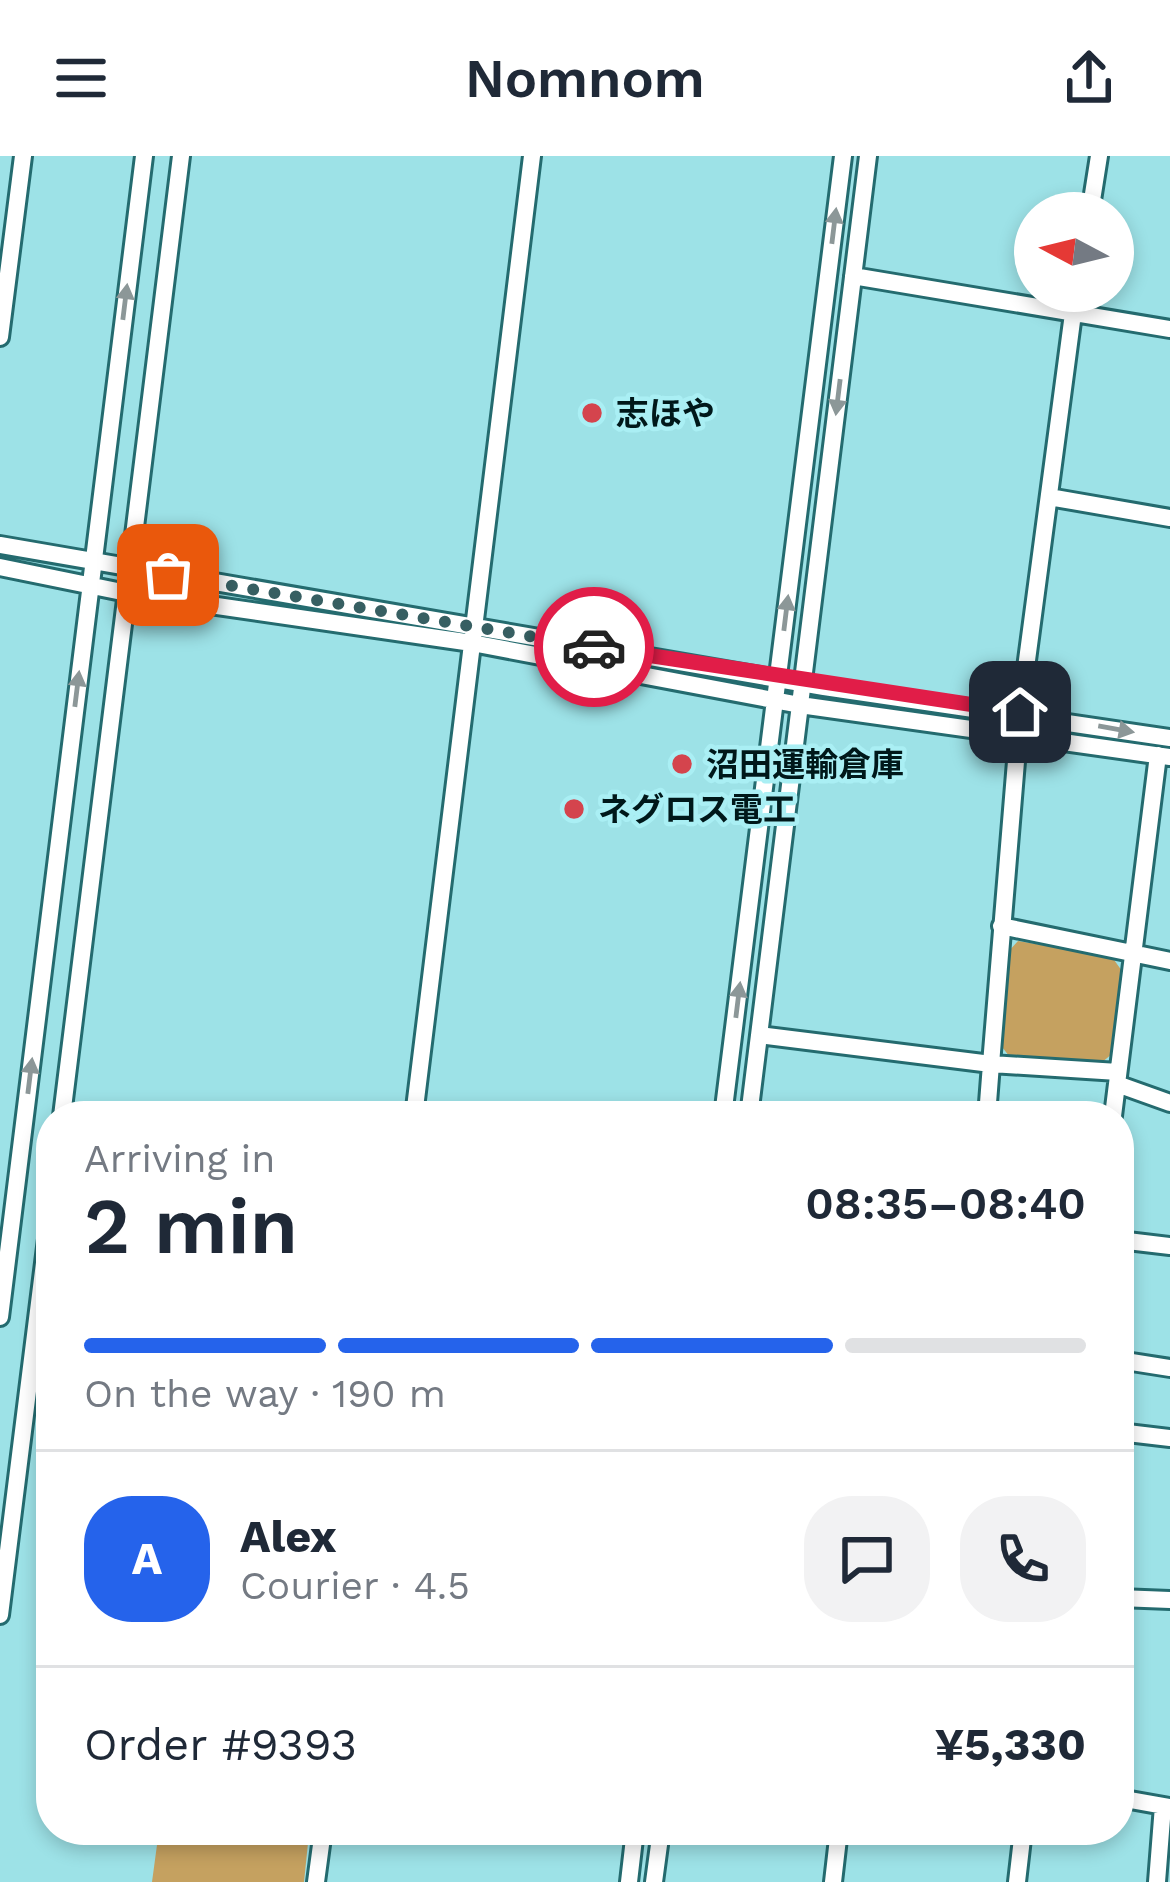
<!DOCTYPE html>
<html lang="en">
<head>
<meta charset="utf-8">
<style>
  :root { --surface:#fff; --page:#f2f2f3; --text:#1f2937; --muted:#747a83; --line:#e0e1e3; --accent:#2563eb }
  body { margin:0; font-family:"Work Sans","Noto Sans JP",sans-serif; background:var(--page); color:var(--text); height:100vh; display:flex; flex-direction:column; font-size:45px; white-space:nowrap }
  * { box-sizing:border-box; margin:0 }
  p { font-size:39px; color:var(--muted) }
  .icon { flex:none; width:66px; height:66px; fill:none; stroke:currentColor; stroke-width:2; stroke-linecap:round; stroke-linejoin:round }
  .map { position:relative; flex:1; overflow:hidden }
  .drawer { position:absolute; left:36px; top:945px; width:1098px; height:744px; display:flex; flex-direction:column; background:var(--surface); border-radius:48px; box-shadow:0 6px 18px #0003 }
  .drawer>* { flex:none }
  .needle { width:78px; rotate:277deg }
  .controls { position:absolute; left:1014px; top:36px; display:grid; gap:24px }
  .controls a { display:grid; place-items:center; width:120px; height:120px; border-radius:50%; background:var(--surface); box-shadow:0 6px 18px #0003; font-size:60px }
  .pin { position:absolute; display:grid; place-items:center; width:102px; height:102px; color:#fff; margin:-51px; border-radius:24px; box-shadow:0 6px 18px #0006 }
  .courier { position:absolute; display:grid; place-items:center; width:120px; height:120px; margin:-60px; border:9px solid #e11d48; border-radius:50%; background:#fff; color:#222; box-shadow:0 3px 15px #0007 }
  .head em { font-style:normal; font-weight:600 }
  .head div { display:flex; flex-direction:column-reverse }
  .head { display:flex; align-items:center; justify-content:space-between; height:204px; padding:0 48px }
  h1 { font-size:78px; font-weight:600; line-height:90px }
  .bar { display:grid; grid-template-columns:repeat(4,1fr); gap:18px 12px; align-content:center; height:144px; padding:0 48px }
  .bar i { height:15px; border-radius:9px; background:var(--line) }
  .bar .active { background:var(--accent) }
  .bar p { grid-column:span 4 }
  .line { display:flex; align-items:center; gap:30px; padding:0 48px; border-top:3px solid var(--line) }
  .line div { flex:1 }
  .round { display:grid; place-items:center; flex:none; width:126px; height:126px; border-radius:48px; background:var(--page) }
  header { display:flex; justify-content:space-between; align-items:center; height:156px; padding:0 48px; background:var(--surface); font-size:54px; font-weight:600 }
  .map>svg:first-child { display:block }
</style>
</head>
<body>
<header><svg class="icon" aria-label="menu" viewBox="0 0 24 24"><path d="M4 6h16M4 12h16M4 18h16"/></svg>Nomnom<svg class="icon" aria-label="share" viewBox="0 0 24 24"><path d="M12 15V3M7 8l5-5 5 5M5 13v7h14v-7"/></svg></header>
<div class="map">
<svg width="1170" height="1726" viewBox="0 0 1170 1726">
  <rect width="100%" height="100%" fill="#9de2e7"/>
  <path fill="#c5a160" d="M1018 785 1112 801 1122 815 1112 898 1101 907 1009 900 999 887 1008 796Z
    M159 1674 308 1687 304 1726H152Z"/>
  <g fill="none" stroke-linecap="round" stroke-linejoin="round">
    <defs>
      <path id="minor" d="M1090 57 1099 0
        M853 120 1170 173
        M0 181 23 0
        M1049 341 1170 362
        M0 389 824 531 1170 582
        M0 411 127 437 472 487 800 549 1170 601
        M1001 770 1170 805
        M759 879 991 908 1020 557 1076 135
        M1117 928 1170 947
        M62 960 181 0
        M414 960 532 0
        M723 960 843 0
        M749 960 868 0
        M987 960 991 908 1118 916
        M1113 960 1158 599
        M1119 1084 1170 1090
        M0 1161 144 0
        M1119 1204 1170 1212
        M1119 1276 1170 1282
        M1119 1442 1170 1444
        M0 1459 51 1051
        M1119 1642 1169 1651
        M316 1726 323 1674
        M629 1726 635 1674
        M654 1726 661 1674
        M833 1726 839 1674
        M1017 1726 1023 1674
        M1157 1726 1163 1650"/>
    </defs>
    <use href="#minor" stroke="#246b6f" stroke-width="22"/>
    <use href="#minor" stroke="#fff" stroke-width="16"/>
  </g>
  <defs><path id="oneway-solid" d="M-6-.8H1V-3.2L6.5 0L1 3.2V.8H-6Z" transform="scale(3)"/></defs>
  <g fill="#8c9798">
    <use href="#oneway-solid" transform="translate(834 70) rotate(-83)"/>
    <use href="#oneway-solid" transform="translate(125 146) rotate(-83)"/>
    <use href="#oneway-solid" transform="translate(838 241) rotate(97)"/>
    <use href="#oneway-solid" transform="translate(786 457) rotate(-83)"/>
    <use href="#oneway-solid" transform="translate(77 533) rotate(-83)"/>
    <use href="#oneway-solid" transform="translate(1116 573) rotate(10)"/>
    <use href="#oneway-solid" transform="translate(738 844) rotate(-83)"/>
    <use href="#oneway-solid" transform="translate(30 920) rotate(-83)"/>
  </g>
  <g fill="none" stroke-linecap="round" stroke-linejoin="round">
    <path stroke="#375f62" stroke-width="12" stroke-dasharray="0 21.6" d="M168 419 594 491"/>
    <path stroke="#e11d48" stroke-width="15" d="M594 491 1020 556"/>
  </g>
  <g fill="#d4444d" stroke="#aaeff4" stroke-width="4.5">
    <circle cx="592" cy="257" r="12"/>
    <circle cx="682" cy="608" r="12"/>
    <circle cx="574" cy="653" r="12"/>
  </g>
  <g text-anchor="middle" stroke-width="9" stroke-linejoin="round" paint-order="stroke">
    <g font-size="33" font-weight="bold" fill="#00181a" stroke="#aaeff4" text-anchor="start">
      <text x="616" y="269">志ほや</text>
      <text x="706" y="620">沼田運輸倉庫</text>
      <text x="598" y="665">ネグロス電工</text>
    </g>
  </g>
</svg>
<div class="controls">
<a><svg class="needle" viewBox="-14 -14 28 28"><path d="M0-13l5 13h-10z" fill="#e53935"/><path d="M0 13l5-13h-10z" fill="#747a83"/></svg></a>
</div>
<div class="pin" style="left:168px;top:419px;background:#ea580c"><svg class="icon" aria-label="bag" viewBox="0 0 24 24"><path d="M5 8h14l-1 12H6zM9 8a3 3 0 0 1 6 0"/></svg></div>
<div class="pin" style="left:1020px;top:556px;background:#1f2937"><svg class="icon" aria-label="home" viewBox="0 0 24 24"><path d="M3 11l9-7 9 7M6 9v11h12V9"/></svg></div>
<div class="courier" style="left:594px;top:491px"><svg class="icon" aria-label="car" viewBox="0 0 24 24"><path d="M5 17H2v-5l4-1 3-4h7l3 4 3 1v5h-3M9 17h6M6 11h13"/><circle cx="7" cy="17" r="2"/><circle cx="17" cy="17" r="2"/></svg></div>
<section class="drawer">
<div class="head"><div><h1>2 min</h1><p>Arriving in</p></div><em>08:35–08:40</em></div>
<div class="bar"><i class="active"></i><i class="active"></i><i class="active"></i><i></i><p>On the way · 190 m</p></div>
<div class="line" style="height:216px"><b class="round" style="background:var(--accent);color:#fff">A</b><div><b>Alex</b><p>Courier · 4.5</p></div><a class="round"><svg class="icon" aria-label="chat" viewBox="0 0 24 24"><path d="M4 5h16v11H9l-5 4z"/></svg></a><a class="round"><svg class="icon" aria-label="phone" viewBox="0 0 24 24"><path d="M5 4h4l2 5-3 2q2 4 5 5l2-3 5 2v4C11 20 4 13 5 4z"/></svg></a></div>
<div class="line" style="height:156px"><div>Order #9393</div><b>¥5,330</b></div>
</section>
</div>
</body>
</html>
